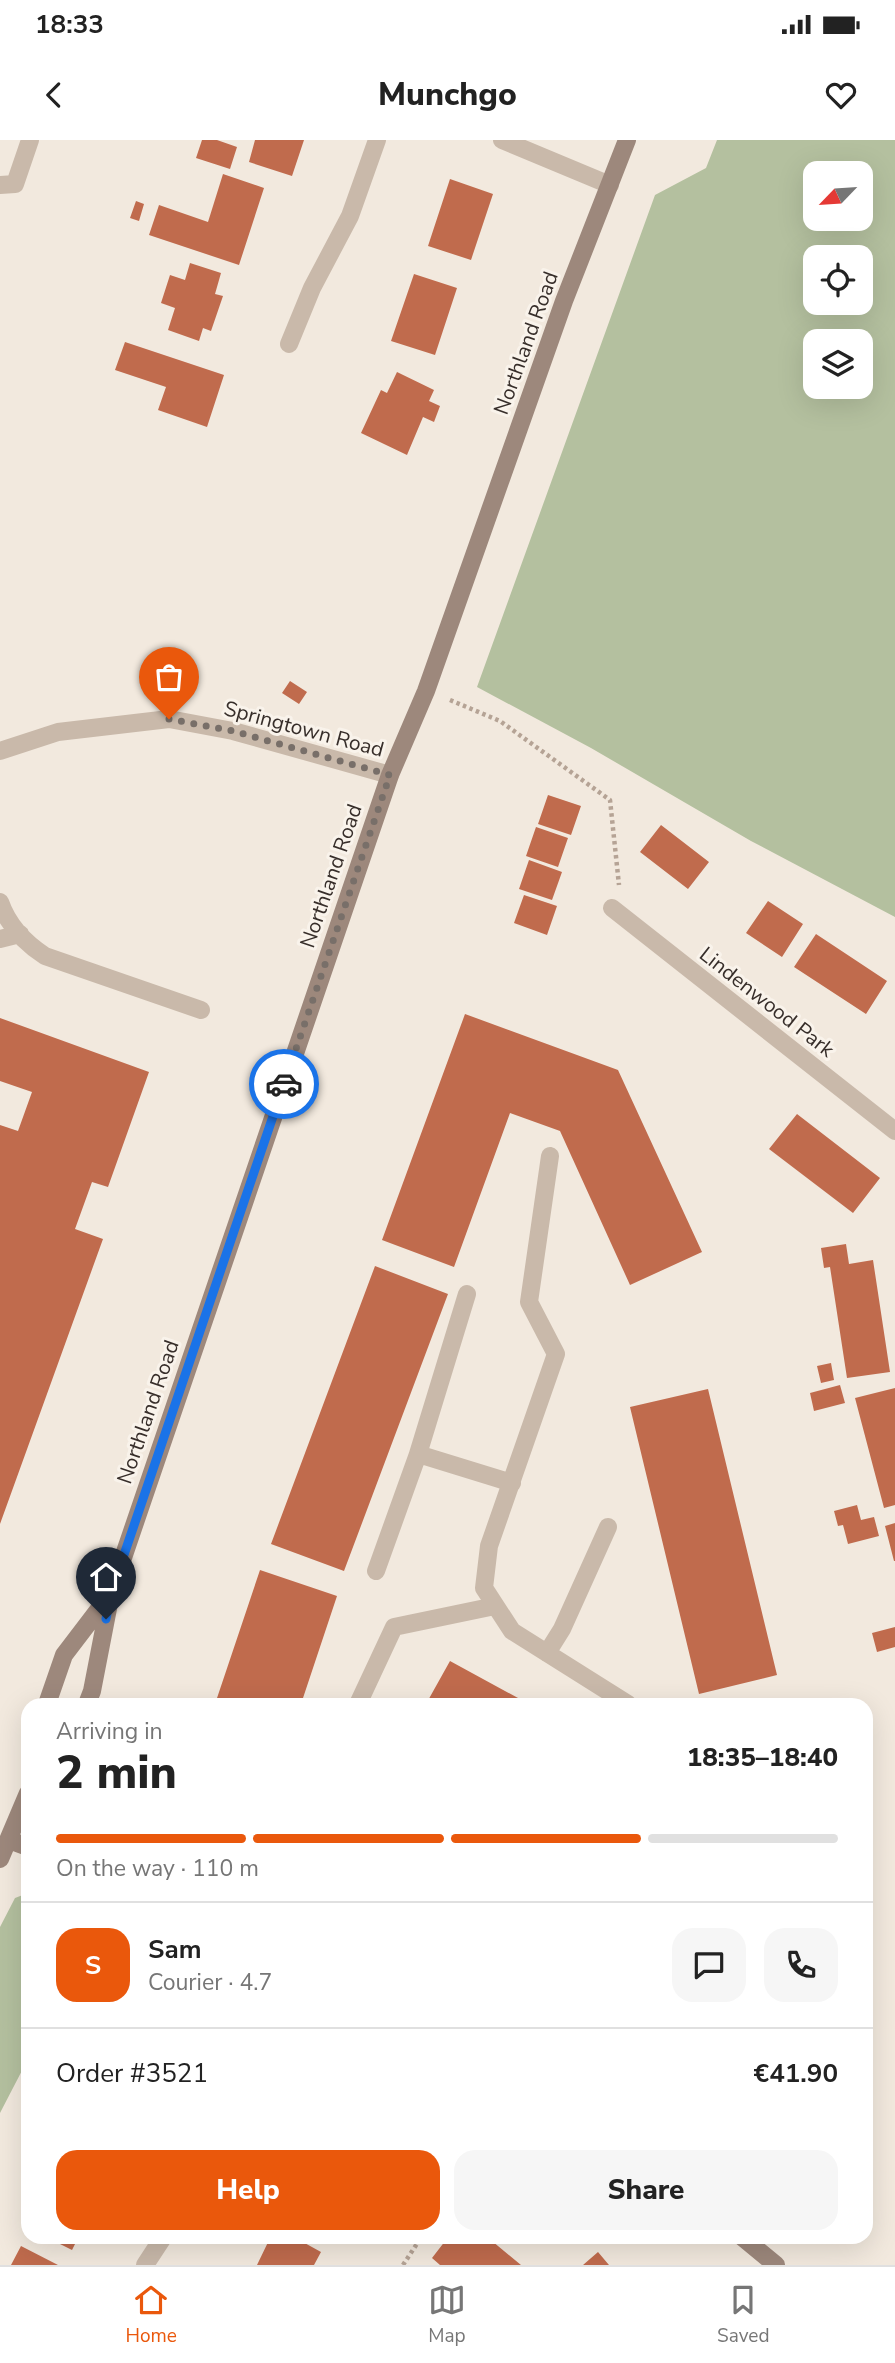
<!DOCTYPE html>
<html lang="en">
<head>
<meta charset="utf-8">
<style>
  :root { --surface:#fff; --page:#f6f6f6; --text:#222; --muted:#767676; --line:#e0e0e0; --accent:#ea580c }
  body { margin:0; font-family:"Nunito Sans",sans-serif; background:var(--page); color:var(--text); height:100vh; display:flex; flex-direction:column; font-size:26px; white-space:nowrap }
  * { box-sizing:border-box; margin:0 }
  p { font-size:23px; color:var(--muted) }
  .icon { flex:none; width:38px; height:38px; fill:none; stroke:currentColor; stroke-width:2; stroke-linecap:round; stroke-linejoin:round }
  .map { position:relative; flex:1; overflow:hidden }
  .side { position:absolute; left:21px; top:1558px; width:852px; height:546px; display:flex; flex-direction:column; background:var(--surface); border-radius:21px; box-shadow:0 7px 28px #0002 }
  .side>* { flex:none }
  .needle { width:46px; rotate:245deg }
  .controls { position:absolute; left:803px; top:21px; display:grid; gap:14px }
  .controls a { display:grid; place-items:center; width:70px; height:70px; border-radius:14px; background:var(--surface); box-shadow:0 7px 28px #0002; font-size:35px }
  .pin { position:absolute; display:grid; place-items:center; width:60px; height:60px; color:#fff; margin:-72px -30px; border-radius:50% 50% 50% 0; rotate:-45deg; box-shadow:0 0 7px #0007 }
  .pin .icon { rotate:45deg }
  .courier { position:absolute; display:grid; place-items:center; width:70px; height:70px; margin:-35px; border:5px solid #1a73e8; border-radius:50%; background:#fff; color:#222; box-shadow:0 2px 9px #0007 }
  .overview em { font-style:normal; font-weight:800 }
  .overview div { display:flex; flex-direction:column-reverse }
  .overview { display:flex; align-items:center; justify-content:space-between; height:119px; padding:0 35px }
  h1 { font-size:46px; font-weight:800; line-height:52px }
  .bar { display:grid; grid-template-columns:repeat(4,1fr); gap:10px 7px; align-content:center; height:84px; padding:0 35px }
  .bar i { height:9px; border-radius:5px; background:var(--line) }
  .bar .on { background:var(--accent) }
  .bar p { grid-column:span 4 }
  .line { display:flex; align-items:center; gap:18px; padding:0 35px; border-top:2px solid var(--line) }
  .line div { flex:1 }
  .round { display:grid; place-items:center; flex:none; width:74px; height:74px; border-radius:21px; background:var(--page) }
  .button { display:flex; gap:14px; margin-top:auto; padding:14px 35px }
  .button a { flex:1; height:80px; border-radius:21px; background:var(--accent); color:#fff; font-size:28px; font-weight:800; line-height:80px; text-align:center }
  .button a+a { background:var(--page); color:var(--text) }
  .status { display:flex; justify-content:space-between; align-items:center; height:49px; padding:0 35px; background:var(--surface); direction:ltr }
  .status svg { height:19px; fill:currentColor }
  header { display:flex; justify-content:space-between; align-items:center; height:91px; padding:0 35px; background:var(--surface); font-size:32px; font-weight:800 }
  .tab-bar { display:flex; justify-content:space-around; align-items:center; height:98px; border-top:2px solid var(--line); background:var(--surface); font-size:19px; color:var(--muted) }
  .tab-bar a { display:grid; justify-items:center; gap:4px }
  .tab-bar .on { color:var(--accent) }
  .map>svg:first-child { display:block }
</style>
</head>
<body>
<div class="status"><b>18:33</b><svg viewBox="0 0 49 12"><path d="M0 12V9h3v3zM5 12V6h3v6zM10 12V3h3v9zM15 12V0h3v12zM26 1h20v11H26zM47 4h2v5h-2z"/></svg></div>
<header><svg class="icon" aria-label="back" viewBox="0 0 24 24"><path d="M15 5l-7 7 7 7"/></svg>Munchgo<svg class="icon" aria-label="heart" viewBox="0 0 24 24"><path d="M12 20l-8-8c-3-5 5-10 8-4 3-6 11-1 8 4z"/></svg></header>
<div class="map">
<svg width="895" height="2125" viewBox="0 0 895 2125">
  <rect width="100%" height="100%" fill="#f2e9de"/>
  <path fill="#b4c09f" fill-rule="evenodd" d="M717 0H895V777L751 701 591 608 477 547 655 55 706 28ZM816 33H861V79H816ZM816 117H861V163H816ZM816 201H861V247H816Z
    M28 1753V1919L0 1973V1787L15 1758Z"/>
  <path fill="#c06b4d" d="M202 0H217L237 7 230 29 196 18Z
    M255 0H304L292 36 249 22Z
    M223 34 264 48 239 125 149 95 159 65 208 82Z
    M450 39 493 54 471 120 428 106Z
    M136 61 144 64 139 81 130 78Z
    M190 123 221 133 215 154 223 156 211 191 203 188 199 201 168 190 175 168 161 163 170 135 185 140Z
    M414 134 457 148 435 215 391 201Z
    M125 202 224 235 207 287 158 270 166 247 115 230Z
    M397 232 434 250 429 261 440 266 434 282 423 277 407 315 361 293 381 250 387 253Z
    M290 541 307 552 299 564 282 553Z
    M548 655 581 666 571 695 538 684Z
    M661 685 709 722 688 749 640 712Z
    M536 687 568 698 558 727 526 716Z
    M529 720 562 732 552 760 519 749Z
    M524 755 557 766 547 795 514 783Z
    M768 761 803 784 782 817 746 793Z
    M816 794 887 841 866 874 794 827Z
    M465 874 618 930 702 1112 630 1145 560 991 510 973 454 1127 382 1100Z
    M0 878 149 932 108 1047 92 1042 75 1089 103 1099 0 1384V985L18 991 32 952 0 941Z
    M797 974 880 1038 853 1073 769 1009Z
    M846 1104 849 1124 873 1120 890 1232 847 1238 830 1127 824 1128 821 1108Z
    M375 1126 448 1154 344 1431 271 1404Z
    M831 1223 834 1240 821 1243 817 1226Z
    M840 1245 845 1263 814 1271 810 1253Z
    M895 1248V1365L884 1368 855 1258Z
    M708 1249 777 1535 699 1554 630 1267Z
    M857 1365 861 1380 874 1377 879 1396 848 1404 843 1385 838 1386 834 1371Z
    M895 1383V1421H894L885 1386Z
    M260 1430 337 1456 301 1564H215Z
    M895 1487V1507L877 1512 872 1493Z
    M450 1521 529 1564H426Z
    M44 2096H79L72 2110Z
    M271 2096H292L321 2112 314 2125H257Z
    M449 2096H486L521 2125H440L432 2118Z
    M21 2106 58 2125H11Z
    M598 2112 609 2125H583Z"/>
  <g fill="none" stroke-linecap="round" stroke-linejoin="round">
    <path stroke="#b5a395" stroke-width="4.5" stroke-dasharray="3.5 3.5" stroke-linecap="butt" d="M450 560 500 581 610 660 619 745
      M403 2125 422 2096"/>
    <path stroke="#c9b9aa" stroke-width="18" d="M502 0 610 45
      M0 45 15 44 30 0
      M289 204 312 148 350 76 377 0
      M0 762C8 785 25 803 45 816L201 870
      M0 799 20 794
      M550 1016 529 1162 556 1214 489 1406 484 1448 512 1491 628 1564
      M418 1314 467 1154
      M376 1431 418 1314 512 1343
      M547 1513 562 1489 608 1387
      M358 1564 394 1487 495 1466"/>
    <path stroke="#c9b9aa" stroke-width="18" d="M612 768 895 991
      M145 2125 164 2096"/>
    <path stroke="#c9b9aa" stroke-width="18" d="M0 611 58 592 169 579 233 591 390 635"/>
    <path stroke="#9d887c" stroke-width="18" d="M47 1564 64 1515 109 1456
      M87 1564 92 1551 111 1453 390 635 426 551 564 161 627 0
      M9 1700 28 1707
      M0 1719 28 1653
      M741 2096 776 2125"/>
  </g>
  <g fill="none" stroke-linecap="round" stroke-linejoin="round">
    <path stroke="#786f69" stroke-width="7" stroke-dasharray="0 12.6" d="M169 579 233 591 390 635 284 944"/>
    <path stroke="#1a73e8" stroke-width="9" d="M106 1479 111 1453 284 944"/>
  </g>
  <g text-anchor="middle" stroke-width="6" stroke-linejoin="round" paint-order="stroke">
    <g font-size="21" fill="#372e2a" stroke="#f9f3eb">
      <text transform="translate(526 203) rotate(-70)" y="7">Northland Road</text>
      <text transform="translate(304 589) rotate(15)" y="7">Springtown Road</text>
      <text transform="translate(331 736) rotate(-71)" y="7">Northland Road</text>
      <text transform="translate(767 862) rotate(38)" y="7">Lindenwood Park</text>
      <text transform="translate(148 1272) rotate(-71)" y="7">Northland Road</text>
    </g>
  </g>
</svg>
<div class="controls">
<a><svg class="needle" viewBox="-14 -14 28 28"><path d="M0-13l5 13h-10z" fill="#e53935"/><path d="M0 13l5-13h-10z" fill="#767676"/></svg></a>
<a><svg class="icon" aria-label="locate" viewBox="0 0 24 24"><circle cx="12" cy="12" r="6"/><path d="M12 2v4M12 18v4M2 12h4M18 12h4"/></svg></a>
<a><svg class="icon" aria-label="layers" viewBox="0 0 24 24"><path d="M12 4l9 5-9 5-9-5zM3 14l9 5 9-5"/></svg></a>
</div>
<div class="pin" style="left:169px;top:579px;background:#ea580c"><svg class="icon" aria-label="bag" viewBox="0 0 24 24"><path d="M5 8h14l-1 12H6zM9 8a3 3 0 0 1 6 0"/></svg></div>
<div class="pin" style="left:106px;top:1479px;background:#1f2937"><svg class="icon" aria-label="home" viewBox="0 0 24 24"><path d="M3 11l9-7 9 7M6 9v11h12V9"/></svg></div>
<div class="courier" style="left:284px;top:944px"><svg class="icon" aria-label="car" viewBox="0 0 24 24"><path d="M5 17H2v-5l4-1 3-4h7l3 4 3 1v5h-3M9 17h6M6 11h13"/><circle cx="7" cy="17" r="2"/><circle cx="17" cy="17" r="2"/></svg></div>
<section class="side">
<div class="overview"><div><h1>2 min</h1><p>Arriving in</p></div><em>18:35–18:40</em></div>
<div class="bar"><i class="on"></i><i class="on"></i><i class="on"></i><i></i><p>On the way · 110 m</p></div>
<div class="line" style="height:126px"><b class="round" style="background:var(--accent);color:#fff">S</b><div><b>Sam</b><p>Courier · 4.7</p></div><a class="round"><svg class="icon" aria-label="chat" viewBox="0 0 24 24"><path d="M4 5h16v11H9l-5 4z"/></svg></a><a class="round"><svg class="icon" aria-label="phone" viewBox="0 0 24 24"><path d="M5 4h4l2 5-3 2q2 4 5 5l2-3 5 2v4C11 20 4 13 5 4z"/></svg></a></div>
<div class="line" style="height:91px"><div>Order #3521</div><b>€41.90</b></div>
<div class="button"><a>Help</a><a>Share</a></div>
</section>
</div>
<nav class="tab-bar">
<a class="on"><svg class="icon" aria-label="home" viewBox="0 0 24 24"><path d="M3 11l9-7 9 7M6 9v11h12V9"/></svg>Home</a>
<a><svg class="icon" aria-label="map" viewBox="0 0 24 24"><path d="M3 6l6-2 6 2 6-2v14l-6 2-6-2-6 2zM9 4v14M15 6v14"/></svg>Map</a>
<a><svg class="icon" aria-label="saved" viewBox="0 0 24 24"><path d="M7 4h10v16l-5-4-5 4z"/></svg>Saved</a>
</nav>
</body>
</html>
